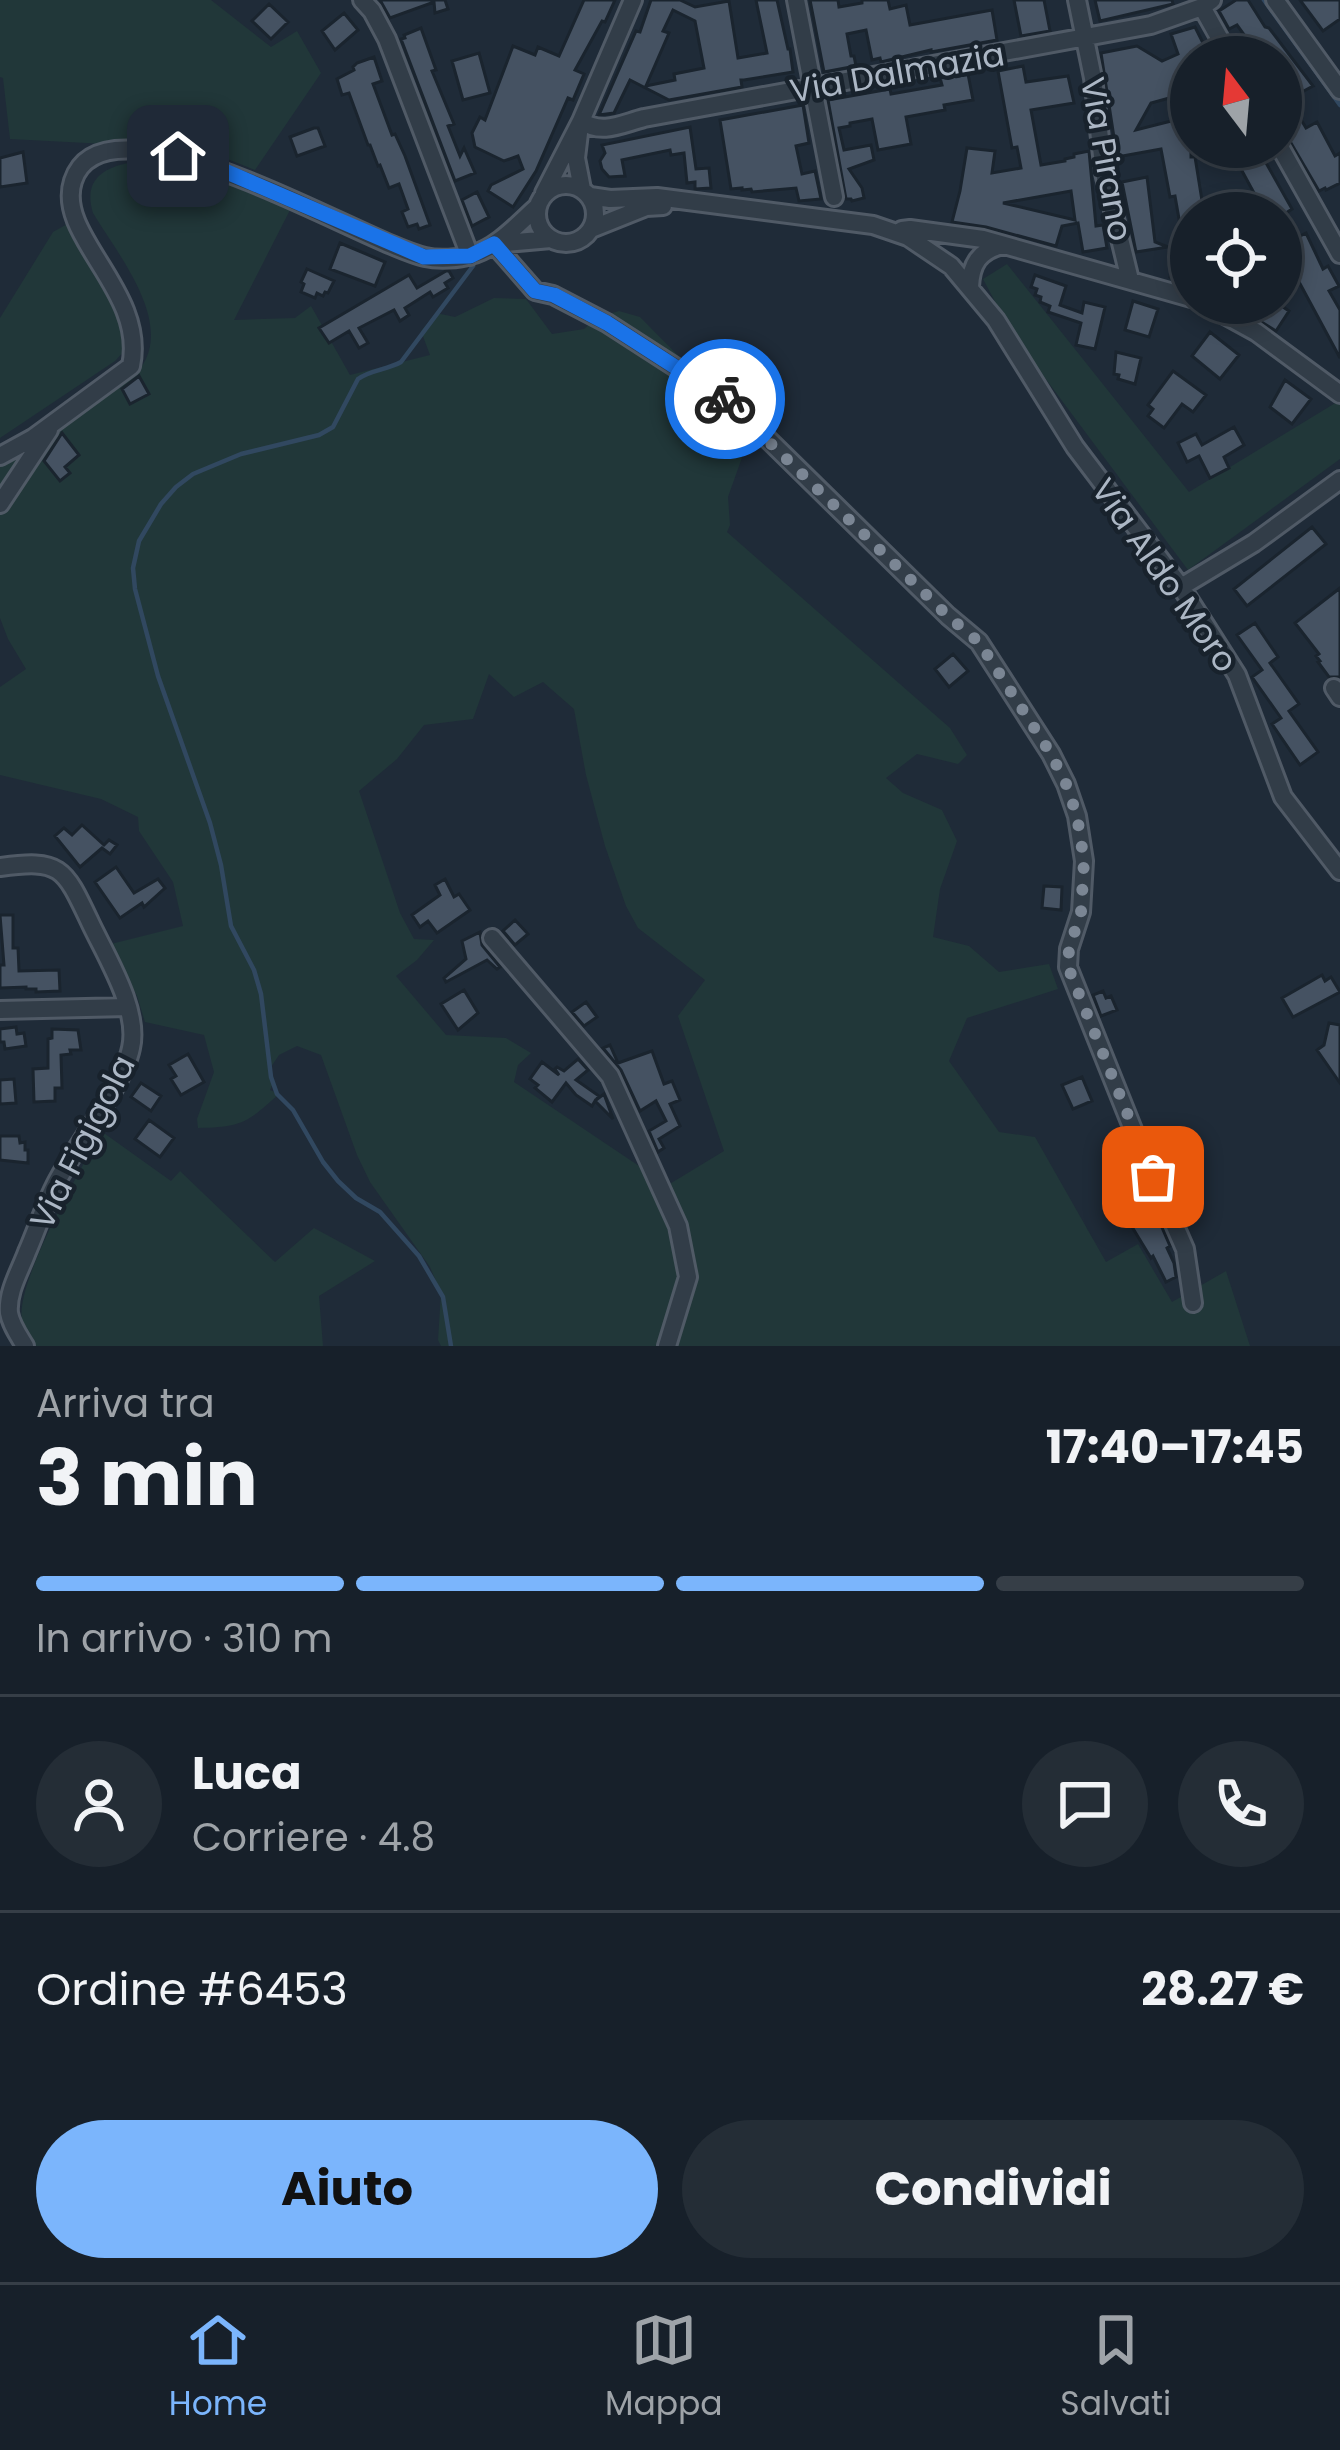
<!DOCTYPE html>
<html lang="it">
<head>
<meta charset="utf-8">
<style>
  :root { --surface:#17202a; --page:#242d36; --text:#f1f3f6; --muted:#9ea3a8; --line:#363e47; --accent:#7bb5fc }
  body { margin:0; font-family:Poppins,sans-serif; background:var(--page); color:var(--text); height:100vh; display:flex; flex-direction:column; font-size:45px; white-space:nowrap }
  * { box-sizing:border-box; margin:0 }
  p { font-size:39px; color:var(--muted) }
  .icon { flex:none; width:66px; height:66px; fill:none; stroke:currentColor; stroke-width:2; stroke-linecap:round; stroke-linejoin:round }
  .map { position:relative; height:1346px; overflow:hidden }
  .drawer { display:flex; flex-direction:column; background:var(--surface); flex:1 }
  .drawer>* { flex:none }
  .needle { width:78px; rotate:344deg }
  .tools { position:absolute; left:1170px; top:36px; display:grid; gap:24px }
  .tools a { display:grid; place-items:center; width:132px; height:132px; border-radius:50%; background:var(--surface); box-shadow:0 6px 18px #0003,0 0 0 3px var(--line); font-size:60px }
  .pin { position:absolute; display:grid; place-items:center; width:102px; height:102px; color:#fff; margin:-51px; border-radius:24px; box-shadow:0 6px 18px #0006 }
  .courier { position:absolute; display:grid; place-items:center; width:120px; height:120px; margin:-60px; border:9px solid #1a73e8; border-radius:50%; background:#fff; color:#222; box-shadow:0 3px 15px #0007 }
  .summary em { font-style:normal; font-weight:700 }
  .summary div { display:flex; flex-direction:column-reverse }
  .summary { display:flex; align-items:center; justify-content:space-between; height:204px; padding:0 36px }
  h1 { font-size:78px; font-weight:700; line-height:90px }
  .bar { display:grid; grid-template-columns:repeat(4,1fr); gap:18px 12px; align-content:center; height:144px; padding:0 36px }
  .bar i { height:15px; border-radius:9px; background:var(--line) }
  .bar .selected { background:var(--accent) }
  .bar p { grid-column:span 4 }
  .line { display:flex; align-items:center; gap:30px; padding:0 36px; border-top:3px solid var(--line) }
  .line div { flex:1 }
  .round { display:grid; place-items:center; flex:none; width:126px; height:126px; border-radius:63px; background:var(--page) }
  .cta { display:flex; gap:24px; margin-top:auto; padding:24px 36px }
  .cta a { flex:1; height:138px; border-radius:72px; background:var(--accent); color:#111; font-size:48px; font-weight:700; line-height:138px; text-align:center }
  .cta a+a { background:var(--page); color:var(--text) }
  .menu { display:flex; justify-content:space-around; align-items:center; height:168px; border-top:3px solid var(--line); background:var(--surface); font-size:33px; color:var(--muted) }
  .menu a { display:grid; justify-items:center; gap:6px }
  .menu .selected { color:var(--accent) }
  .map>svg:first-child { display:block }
</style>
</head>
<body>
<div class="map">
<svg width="1340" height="1346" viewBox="0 0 1340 1346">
  <rect width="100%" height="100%" fill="#1f2b38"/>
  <path fill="#213739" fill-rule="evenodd" d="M0 0H211L271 47 297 31 321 73 255 170 205 150 151 139H125L106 144 10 139 3 78 0 77Z
    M128 163C187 163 236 188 290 210L234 320 295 318 311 306 350 375 430 355 421 331 436 313 455 317 494 298 526 299 552 334 584 329 598 317 619 311 640 317 733 411 750 435 728 497 730 525 727 532 950 728 967 755 958 764 917 754 886 778 903 793 942 810 957 841 940 889 933 937 969 946 999 972 1049 964 1058 989 967 1018 949 1061 999 1132 1035 1137 1106 1262 1138 1244 1172 1302 1226 1271 1250 1346H441L438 1340 441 1293 430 1267 370 1182 357 1155 321 1055 297 1046 279 1055 269 1070 273 1083 270 1090 279 1094C247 1123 242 1127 198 1128L197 1119 214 1072 204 1035 145 1022 137 996 111 944 183 926 173 882 139 831 138 817 101 799 0 775V687L26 669 8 639 0 618V467L130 379C184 334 120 258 93 213 84 183 99 169 128 163ZM489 674 514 697 543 682 574 709 586 775 605 846 626 906 638 928 705 980 678 1016 724 1151 663 1188 657 1186 642 1168 514 1082 518 1065 531 1053 506 1038 446 1035 396 976 417 960 434 940 414 939 400 913 359 791 397 759 424 725 473 719Z
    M71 222 119 304 126 349 115 361 0 438V318L53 232Z
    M1007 264 1189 492 1337 402 1340 404V459L1188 570 1013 335 983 279Z
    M101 1131 171 1181 180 1171 275 1262 314 1228 375 1261 319 1296 323 1346H35C29 1339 23 1331 22 1321 15 1281 81 1171 101 1131Z"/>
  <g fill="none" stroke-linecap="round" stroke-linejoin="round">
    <path stroke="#314860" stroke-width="4.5" d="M1264 0 1340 105
      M451 1346 443 1297 419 1256 380 1212 356 1198 338 1181 323 1162 293 1110 277 1094 271 1077 261 994 254 970 231 926 221 865 210 823 158 676 135 589 133 568 139 541 161 504 176 487 193 474 241 454 319 435 333 427 358 379C370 370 387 370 401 362L473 266"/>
  </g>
  <path fill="#455262" stroke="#1a242e" stroke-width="3" fill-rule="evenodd" d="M380 0H445L448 9 435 13 434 2 390 18Z
    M584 0H615L605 22 602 21 575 70 584 74 573 100 568 98 536 171 513 207 488 191 491 185 523 169 518 156 504 161 475 147 472 133 480 117 485 120 513 46 535 55 538 47 559 56Z
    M651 0H680L695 7 729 1 738 58 767 53 756 0H777L788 49H790L793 72 744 80H741L742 87 669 100 630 80 614 113 599 115 636 31 640 32ZM673 10 695 21 704 68 674 74 675 80 646 86 669 33 663 31Z
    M810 0H838L839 7 862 3V0H888L890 9 906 5 910 25 992 10 997 40 931 52V50L881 62 880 58 872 60 866 30 847 34 851 56H854L856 66 824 72Z
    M1014 0H1044L1050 31 1021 36Z
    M1095 0H1172L1173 4 1100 21Z
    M1236 0H1248L1265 27 1269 28 1313 86 1289 99 1306 128 1317 122 1335 156 1340 153V183L1326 190 1325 188 1319 191 1281 126V57H1260L1237 25 1229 29 1219 11Z
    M1300 0H1340V19L1323 31Z
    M269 4 288 22 271 39 252 21Z
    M344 13 358 30 335 50 322 31Z
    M1195 27 1205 47 1191 52V92L1151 103 1136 130 1191 116V157H1195L1204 213H1191V253H1186L1191 255V285L1170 277 1173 265 1182 263 1179 251 1185 253 1175 196 1170 197 1161 149 1117 157 1101 53 1137 46 1162 61 1178 54 1171 34Z
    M421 28 436 70 432 71 454 124 448 126 460 156 464 148 475 173 455 181 401 39 405 38 404 35Z
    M479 53 490 93 463 100 452 61Z
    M374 57 382 81 373 84 392 135 395 134 405 156 430 225 419 229 417 224 408 227 402 212 408 209 399 184 389 188 380 165 378 166 370 145H368L349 93 342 95 337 79 354 70 353 67 357 63Z
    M1023 66 1026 82 1068 76 1074 103 1031 110 1041 165 1065 161V159L1074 157V154L1089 151 1096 226 1103 225 1107 248 1083 252 1078 223 1062 226 1056 246 986 227 952 222 960 191 967 148 995 151 992 173 1021 168 1017 147 1012 148 998 71ZM1071 191 1075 220 1003 203Z
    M968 74 973 100 944 105 945 110 906 117 911 144 878 150 872 119 850 123V126L839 128 844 150 871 145 874 160 849 169 862 188 864 198 852 201 851 199H846L828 100 890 89 891 94 942 85 940 78Z
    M803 105 809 143 796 146 802 174 815 171 821 199 799 201 796 188 752 192 751 189 742 190V188L731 189 720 120Z
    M690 127 696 169 709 168 711 188 695 189V182L687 183 684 153 671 155 670 150 622 160 625 176 609 177 602 169 600 161 605 153 602 145Z
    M314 128H318L325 146 297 156 290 137Z
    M1229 147H1257L1292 209 1286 213H1244L1260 204Z
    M23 152 27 183 0 187V158Z
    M1147 177 1155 242 1168 247 1136 252 1122 182Z
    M477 192 489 217 472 226 462 200Z
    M1306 233 1323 269 1328 266 1339 286 1329 291 1340 310V358L1291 267 1287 268 1281 255V246Z
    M340 243 385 262 375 286 330 269Z
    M307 269 334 281 328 293 325 292 323 296 317 293 315 298 301 292 304 284 301 282Z
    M446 271H449L453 278 445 283 448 288 433 297 430 292 405 308 409 315 400 321 394 310 359 328 368 343 359 348 349 331 329 343 319 328 409 275 417 288Z
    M1035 275 1066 286 1060 305 1082 313 1084 302 1105 307 1095 349 1076 345 1081 323 1048 312 1050 306 1040 302 1041 297 1035 295 1037 289 1031 287Z
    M1133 301 1158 309 1149 337 1125 330Z
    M1253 303H1277L1289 311 1276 331 1247 313Z
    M1210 332 1239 355 1220 379 1192 356Z
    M1116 352 1141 358 1135 384 1118 379 1119 375 1114 374Z
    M1173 371 1206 395 1193 412 1182 404 1164 428 1148 416 1153 409 1148 405Z
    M139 376 149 394 130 404 122 389Z
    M1285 380 1311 399 1292 424 1270 407Z
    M1234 427 1244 445 1224 457 1229 468 1210 478 1199 456 1187 462 1178 443 1196 434 1202 445Z
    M62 433 79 455 65 467 70 473 60 481 44 461Z
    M1312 527 1326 544 1247 606 1234 589Z
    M1340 588V677H1329L1318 662 1320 661 1316 656 1319 654 1295 623Z
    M1255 623 1278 657 1270 663 1299 704 1289 711 1318 752 1300 765 1272 724 1281 718 1252 677 1262 670 1237 635Z
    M953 654 968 671 949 687 935 669Z
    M82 825 104 845 109 840 117 845 110 854 102 848 80 867 55 836 64 828 72 835Z
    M116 867 134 893 158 879 165 888 144 907 142 903 120 918 95 882Z
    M445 879 454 897 459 894 470 910 437 933 428 921 420 927 412 915 440 895 435 885Z
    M1044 886 1062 887 1061 910 1042 908Z
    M0 915H13V948H18L19 971 59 970 60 991 36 992V989H26V987L0 988V965H4Z
    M515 920 528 934 515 945 503 931Z
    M480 932 482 945 500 967 497 969 487 960 446 982 444 978 466 959 462 941Z
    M1322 975 1325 981 1331 977 1340 992 1293 1017 1282 998Z
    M464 990 478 1013 458 1030 441 1004Z
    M1103 991 1106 998 1111 996 1117 1010 1101 1016 1093 995Z
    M586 1002 597 1017 584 1026 572 1012Z
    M1329 1023 1340 1025V1083L1317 1050 1324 1045Z
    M16 1027 17 1034 24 1033 26 1046 5 1049 4 1042H0V1029Z
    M52 1029 78 1030 81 1050H70L71 1054 61 1055 62 1088H55V1101L34 1102 33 1069 48 1068V1039L52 1038Z
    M610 1045 618 1063 652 1051 664 1084 672 1081 680 1100 670 1104 680 1126 659 1139 664 1148 658 1152 649 1131 666 1121 656 1101 640 1111 621 1070 603 1048Z
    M188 1054 204 1082 181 1095 171 1079 176 1076 169 1065Z
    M578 1059 588 1070 576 1080 599 1096 596 1100 604 1094 613 1119 595 1101 592 1106 576 1095 566 1083 552 1102 535 1088 538 1085 530 1079 542 1062 559 1075 555 1069 557 1067 564 1071Z
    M1082 1077 1092 1101 1073 1109 1062 1085Z
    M14 1079 16 1103 0 1104V1080Z
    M141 1083 161 1096 151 1111 131 1097Z
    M149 1120 174 1138 160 1157 135 1139Z
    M0 1136H19L20 1143 25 1142V1150H28V1163L0 1160Z
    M1141 1198 1154 1218 1157 1216 1170 1246 1167 1248 1174 1263 1176 1277 1166 1282 1153 1256 1151 1258 1126 1217 1131 1213 1127 1206Z"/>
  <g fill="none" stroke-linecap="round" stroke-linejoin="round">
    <defs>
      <path id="minor" d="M362 0 372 11 387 39 470 256
        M796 0 834 197
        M1077 0 1093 78 1104 173 1130 280
        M1275 0 1340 90
        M1202 7 1230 57
        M581 121C602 135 621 124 644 118L1151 25 1202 7 1212 0
        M579 133 576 158 582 189
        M1280 147 1340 254
        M537 214a29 29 0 1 1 58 0a29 29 0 1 1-58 0Z
        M544 193 581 121 633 0
        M590 196 610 199 657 197 873 225 908 237 951 266 996 320 1075 447 1181 587 1237 675 1283 797 1340 871
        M591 229 646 207 663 206
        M902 230 910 229 983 239 1191 298
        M494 244 535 291 553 295 607 323 731 403 948 616 979 642 1051 754 1066 784 1077 816 1084 861 1081 912 1069 949 1068 967 1136 1137 1185 1249 1193 1303
        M495 244 551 239
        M970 287C971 264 979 251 1002 245
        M1203 303 1256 332 1340 394
        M0 456 33 438 131 366C147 291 55 236 73 181 105 83 365 244 425 257 438 260 459 259 471 255 497 248 518 224 537 207
        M0 504 49 430
        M1181 587 1254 543 1340 480
        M1334 688 1340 697
        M0 867C60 859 64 867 89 920 105 955 140 1009 131 1048 124 1083 79 1142 60 1176 46 1200 38 1227 27 1252 20 1271 7 1292 9 1313 11 1325 19 1336 25 1346
        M492 938 610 1076 678 1226 688 1277 667 1346
        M0 1010 128 1007"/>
    </defs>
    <use href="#minor" stroke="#505a66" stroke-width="22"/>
    <use href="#minor" stroke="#323d48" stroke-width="16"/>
  </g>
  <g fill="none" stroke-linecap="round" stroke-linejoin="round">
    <path stroke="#7b8694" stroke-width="12" stroke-dasharray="0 21.6" d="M725 399 948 616 979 642 1051 754 1066 784 1077 816 1084 861 1081 912 1069 949 1068 967 1153 1177"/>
    <path stroke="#1a73e8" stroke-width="15" d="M178 156 220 169 424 257 470 256 494 244 535 291 554 295 607 323 725 399"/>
  </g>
  <g text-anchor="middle" stroke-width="9" stroke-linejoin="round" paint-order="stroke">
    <g font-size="33" fill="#acb7c5" stroke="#18222c">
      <text transform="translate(897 72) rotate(-10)" y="12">Via Dalmazia</text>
      <text transform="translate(1107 159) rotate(80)" y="12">Via Pirano</text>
      <text transform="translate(1165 575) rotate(55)" y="12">Via Aldo Moro</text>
      <text transform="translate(82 1142) rotate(-63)" y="12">Via Figigola</text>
    </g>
  </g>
</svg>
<div class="tools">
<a><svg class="needle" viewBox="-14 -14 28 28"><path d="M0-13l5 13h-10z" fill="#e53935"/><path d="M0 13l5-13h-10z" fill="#9ea3a8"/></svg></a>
<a><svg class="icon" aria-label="locate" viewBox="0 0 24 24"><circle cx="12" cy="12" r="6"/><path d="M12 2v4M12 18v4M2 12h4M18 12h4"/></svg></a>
</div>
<div class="pin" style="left:1153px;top:1177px;background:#ea580c"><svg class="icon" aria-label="bag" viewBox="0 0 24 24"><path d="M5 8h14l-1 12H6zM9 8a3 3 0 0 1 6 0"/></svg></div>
<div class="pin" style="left:178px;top:156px;background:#1f2937"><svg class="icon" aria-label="home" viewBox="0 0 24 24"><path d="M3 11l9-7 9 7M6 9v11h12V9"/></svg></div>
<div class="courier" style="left:725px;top:399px"><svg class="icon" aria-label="bike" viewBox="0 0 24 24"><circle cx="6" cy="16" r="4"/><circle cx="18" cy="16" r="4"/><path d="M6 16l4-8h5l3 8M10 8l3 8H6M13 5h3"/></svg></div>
</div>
<section class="drawer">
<div class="summary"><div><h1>3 min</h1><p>Arriva tra</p></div><em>17:40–17:45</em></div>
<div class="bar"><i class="selected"></i><i class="selected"></i><i class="selected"></i><i></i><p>In arrivo · 310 m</p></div>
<div class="line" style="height:216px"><a class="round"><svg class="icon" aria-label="person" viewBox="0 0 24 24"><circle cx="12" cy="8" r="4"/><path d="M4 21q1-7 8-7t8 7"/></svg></a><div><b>Luca</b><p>Corriere · 4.8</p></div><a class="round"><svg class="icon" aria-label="chat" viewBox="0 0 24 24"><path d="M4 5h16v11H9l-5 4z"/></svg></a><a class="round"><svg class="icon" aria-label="phone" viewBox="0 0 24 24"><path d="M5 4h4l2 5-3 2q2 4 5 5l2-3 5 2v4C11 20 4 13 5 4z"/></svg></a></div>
<div class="line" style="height:156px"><div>Ordine #6453</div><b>28.27 €</b></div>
<div class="cta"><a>Aiuto</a><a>Condividi</a></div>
</section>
<nav class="menu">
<a class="selected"><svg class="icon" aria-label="home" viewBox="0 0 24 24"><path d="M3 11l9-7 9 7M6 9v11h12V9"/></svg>Home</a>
<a><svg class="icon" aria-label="map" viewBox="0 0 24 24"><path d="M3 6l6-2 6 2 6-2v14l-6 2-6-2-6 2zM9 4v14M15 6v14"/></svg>Mappa</a>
<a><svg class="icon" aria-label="saved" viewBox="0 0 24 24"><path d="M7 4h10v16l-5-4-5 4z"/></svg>Salvati</a>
</nav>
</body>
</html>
